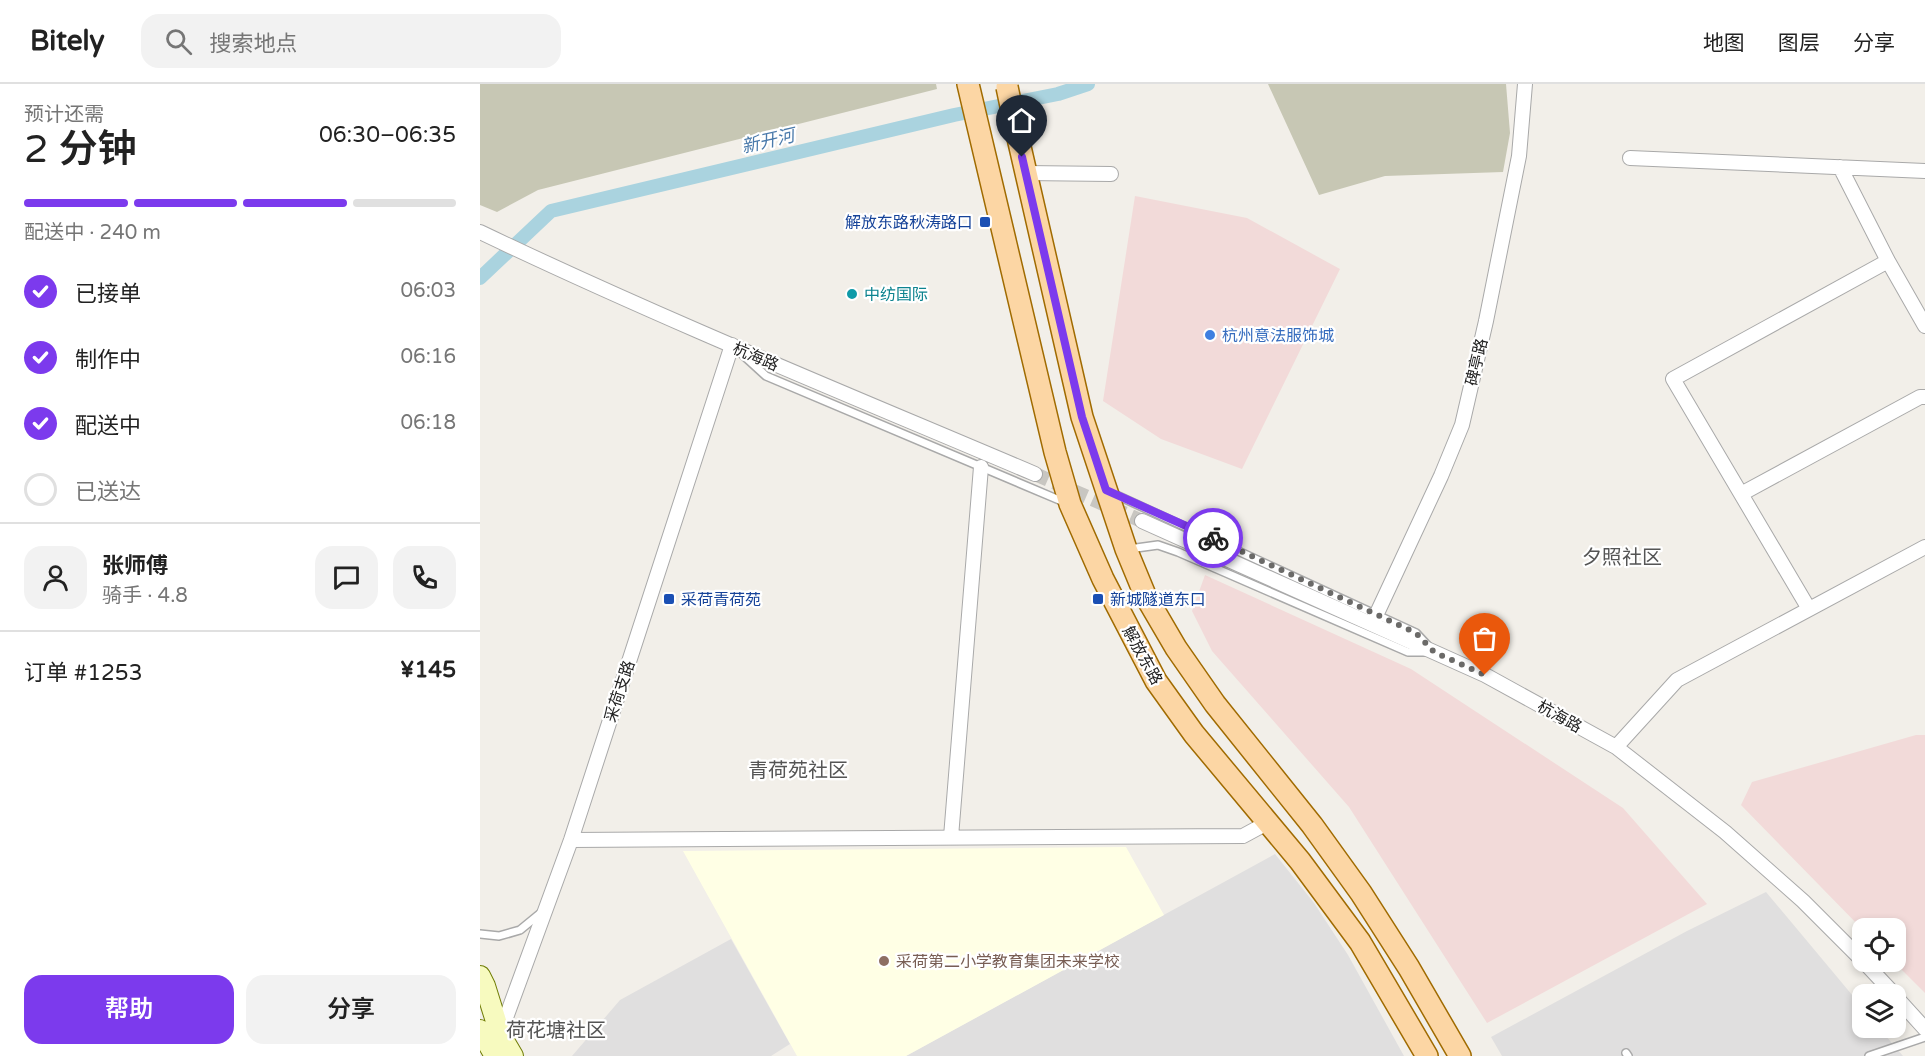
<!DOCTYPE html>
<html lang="zh">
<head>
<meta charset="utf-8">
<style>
  :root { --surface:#fff; --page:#f2f2f2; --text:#222; --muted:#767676; --line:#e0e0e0; --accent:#7c3aed }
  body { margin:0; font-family:"Varela Round","Noto Sans SC",sans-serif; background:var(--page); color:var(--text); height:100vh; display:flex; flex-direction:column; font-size:22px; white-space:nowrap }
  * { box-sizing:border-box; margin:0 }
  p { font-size:20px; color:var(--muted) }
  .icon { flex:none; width:33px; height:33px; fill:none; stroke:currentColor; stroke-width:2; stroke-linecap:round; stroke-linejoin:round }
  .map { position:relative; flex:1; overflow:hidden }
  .panel { display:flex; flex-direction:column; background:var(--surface); width:480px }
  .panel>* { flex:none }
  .controls { position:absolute; left:1372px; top:834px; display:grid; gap:12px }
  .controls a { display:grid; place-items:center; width:54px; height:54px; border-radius:12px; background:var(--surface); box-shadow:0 3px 9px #0003; font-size:30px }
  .pin { position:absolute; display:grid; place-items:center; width:51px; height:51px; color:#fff; margin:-62px -26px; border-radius:50% 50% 50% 0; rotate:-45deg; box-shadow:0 0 6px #0007 }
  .pin .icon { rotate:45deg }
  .courier { position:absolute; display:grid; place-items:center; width:60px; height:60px; margin:-30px; border:4px solid #7c3aed; border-radius:50%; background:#fff; color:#222; box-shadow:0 2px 8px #0007 }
  .head em { font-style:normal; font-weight:600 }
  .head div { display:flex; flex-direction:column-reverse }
  .head { display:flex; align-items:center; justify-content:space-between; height:102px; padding:0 24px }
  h1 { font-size:39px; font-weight:600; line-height:45px }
  .bar { display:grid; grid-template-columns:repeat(4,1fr); gap:9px 6px; align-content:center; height:72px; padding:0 24px }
  .bar i { height:8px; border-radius:4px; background:var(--line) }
  .bar .on { background:var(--accent) }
  .bar p { grid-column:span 4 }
  .line { display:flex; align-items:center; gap:15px; padding:0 24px; border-top:2px solid var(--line) }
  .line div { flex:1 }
  .round { display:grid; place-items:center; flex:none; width:63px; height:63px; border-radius:18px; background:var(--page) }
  ol { padding:0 24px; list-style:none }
  li { display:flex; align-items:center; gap:18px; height:66px }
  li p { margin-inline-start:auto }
  li .icon { padding:6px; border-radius:50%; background:var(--accent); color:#fff; stroke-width:4 }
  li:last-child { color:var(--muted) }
  li i { width:33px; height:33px; border:3px solid var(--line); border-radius:50% }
  .action { display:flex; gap:12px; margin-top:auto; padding:12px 24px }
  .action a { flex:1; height:69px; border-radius:18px; background:var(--accent); color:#fff; font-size:24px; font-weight:600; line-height:69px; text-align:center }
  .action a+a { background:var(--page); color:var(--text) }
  header { display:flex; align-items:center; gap:36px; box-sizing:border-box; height:84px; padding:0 30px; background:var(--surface); border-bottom:2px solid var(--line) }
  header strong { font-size:28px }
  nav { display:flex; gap:33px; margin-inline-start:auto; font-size:21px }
  .search { width:420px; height:54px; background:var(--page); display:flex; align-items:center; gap:15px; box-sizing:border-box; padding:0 21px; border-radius:18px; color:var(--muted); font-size:22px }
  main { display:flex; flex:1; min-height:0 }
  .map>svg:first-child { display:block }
</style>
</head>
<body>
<header>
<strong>Bitely</strong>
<div class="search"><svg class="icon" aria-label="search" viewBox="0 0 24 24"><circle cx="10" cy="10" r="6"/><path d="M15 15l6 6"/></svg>搜索地点</div>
<nav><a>地图</a><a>图层</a><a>分享</a></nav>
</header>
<main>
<section class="panel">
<div class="head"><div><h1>2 分钟</h1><p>预计还需</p></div><em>06:30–06:35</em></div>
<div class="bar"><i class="on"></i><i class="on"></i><i class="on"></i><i></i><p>配送中 · 240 m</p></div>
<ol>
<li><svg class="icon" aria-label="check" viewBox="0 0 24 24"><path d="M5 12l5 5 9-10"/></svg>已接单<p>06:03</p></li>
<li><svg class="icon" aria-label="check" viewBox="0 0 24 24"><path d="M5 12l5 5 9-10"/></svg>制作中<p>06:16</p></li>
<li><svg class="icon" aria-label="check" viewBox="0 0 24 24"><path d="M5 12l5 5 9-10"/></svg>配送中<p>06:18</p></li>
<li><i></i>已送达</li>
</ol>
<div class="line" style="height:108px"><a class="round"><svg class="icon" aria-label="person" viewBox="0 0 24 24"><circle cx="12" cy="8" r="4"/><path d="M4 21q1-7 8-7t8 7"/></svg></a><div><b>张师傅</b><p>骑手 · 4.8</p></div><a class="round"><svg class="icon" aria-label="chat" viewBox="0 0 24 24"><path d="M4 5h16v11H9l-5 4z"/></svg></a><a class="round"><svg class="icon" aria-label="phone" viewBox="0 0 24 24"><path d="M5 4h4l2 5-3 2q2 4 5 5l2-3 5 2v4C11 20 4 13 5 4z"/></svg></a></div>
<div class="line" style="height:78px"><div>订单 #1253</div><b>¥145</b></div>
<div class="action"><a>帮助</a><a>分享</a></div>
</section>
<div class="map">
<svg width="1445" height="972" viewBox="0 0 1445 972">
  <rect width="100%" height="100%" fill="#f2efe9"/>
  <path fill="#e0dfdf" d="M795 770 834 819 868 871 924 972H426Z
    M1286 808 1383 924V944H1399L1423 972H1022L1011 953 1207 847Z
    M251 855 310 960 291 972H92L140 916Z"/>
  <path fill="#f2dad9" d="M655 112 767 134 860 185 762 385 681 355 623 317Z
    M725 491 931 585 1143 724 1227 820 1007 939 869 723 732 567 712 527Z
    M1436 651H1445V909L1414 878H1416V844L1383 846 1261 721 1272 698Z"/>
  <path fill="#ffffe5" d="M646 763 684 831 426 972H317L203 767Z"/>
  <path fill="#c7c7b4" d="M0 0H456L457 5 58 106 17 128 0 121Z
    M788 0H1026L1030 49 1023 88 905 92 839 111Z"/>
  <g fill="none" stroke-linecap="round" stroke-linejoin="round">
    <path stroke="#aad3df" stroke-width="14" d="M0 194 71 127 474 31 578 10 608 0"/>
    <path stroke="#c8c6c1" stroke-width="14" stroke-dasharray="14 7" stroke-linecap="butt" d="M555 390 662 437"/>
    <defs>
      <path id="service" d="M263 271 286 292 584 418
        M632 409 936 549 948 562
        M649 465 678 461 698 468 928 568H945
        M0 850 19 852 40 846 62 828
        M1146 969 1148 972
        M1389 972 1445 953"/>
      <path id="minor" d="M1150 74 1445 87
        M1360 83 1408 177 1445 242
        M545 89 631 90
        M0 148C182 235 369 311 555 390
        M1261 410 1440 313H1445
        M662 437 1005 591 1136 663 1245 748 1323 817 1383 877
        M1329 525 1193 295 1408 177
        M892 540 961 392 982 341 1006 237 1039 72 1045 0
        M1136 663 1197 596 1445 463
        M471 753 501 383
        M91 756 763 752 787 739
        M1384 878 1414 910
        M1416 913 1445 945
        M20 950 91 756 252 261"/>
      <path id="secondary" d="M0 892 5 902 20 950 33 972
        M0 946 15 972"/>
      <path id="primary" d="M488 0 575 368 590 420 623 495 676 597 714 650 820 777 880 858 947 972
        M535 41 602 333 646 465 665 511 696 564 735 620 832 741 881 809 929 884 980 972"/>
    </defs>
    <use href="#service" stroke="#a9a9a9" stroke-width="10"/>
    <use href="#minor" stroke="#a9a9a9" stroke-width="16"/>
    <use href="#secondary" stroke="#707d05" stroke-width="22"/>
    <use href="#primary" stroke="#a06b00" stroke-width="24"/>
    <use href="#service" stroke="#fff" stroke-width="7"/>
    <use href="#minor" stroke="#fff" stroke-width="14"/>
    <use href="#secondary" stroke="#f7fabf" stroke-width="20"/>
    <use href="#primary" stroke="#fcd6a4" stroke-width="21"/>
    <defs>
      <path id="primary-bridge" d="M527 3 535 41"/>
    </defs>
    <use href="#primary-bridge" stroke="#a06b00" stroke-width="24" stroke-linecap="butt"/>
    <use href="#primary-bridge" stroke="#fcd6a4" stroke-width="21"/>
  </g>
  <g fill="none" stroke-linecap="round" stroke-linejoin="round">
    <path stroke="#6b6a68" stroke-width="6" stroke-dasharray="0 10.8" d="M733 454 936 549 954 568 1005 591"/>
    <path stroke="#7c3aed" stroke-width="8" d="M542 73 602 333 626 406 733 454"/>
  </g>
  <g fill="#1a4fb4" stroke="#fff" stroke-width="2">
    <rect x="499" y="132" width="12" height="12" rx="3"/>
    <rect x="183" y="509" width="12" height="12" rx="3"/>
    <rect x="612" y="509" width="12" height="12" rx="3"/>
  </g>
  <circle fill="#0f9aa8" stroke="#fff" stroke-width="2" cx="372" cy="210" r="6"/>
  <circle fill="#3f7fe0" stroke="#fff" stroke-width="2" cx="730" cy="251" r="6"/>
  <circle fill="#8d6e63" stroke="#fff" stroke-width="2" cx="404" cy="877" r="6"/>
  <g text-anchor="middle" stroke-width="4.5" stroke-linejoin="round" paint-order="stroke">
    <g font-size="16" fill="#164399" stroke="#fff" text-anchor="start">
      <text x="493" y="144" text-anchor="end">解放东路秋涛路口</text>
      <text x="201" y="521">采荷青荷苑</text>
      <text x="630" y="521">新城隧道东口</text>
    </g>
    <g font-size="16" fill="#0d838f" stroke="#fff" text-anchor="start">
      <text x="384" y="216">中纺国际</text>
    </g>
    <g font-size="16" fill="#366cbe" stroke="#fff" text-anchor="start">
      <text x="742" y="257">杭州意法服饰城</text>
    </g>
    <g font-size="16" fill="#222" stroke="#fff">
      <text transform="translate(276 272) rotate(23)" y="6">杭海路</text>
      <text transform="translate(996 278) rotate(-77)" y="6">碑亭路</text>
      <text transform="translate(663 571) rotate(61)" y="6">解放东路</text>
      <text transform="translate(139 607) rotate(-72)" y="6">采荷支路</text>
      <text transform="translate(1080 632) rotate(29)" y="6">杭海路</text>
    </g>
    <g font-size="16" fill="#785e54" stroke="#fff" text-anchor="start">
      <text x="416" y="883">采荷第二小学教育集团未来学校</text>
    </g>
    <g font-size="18" font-style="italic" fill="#4a7aab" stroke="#fff">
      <text transform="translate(288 57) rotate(-13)" y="6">新开河</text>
    </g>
    <g font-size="20" fill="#555" stroke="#fff">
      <text x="1142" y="480">夕照社区</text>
      <text x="318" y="693">青荷苑社区</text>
      <text x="76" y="953">荷花塘社区</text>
    </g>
  </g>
</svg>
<div class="controls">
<a><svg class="icon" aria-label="locate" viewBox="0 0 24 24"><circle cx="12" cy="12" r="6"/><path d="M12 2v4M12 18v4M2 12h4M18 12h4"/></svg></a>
<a><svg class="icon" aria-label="layers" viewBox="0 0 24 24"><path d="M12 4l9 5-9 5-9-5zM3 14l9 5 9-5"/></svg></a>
</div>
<div class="pin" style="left:1005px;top:591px;background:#ea580c"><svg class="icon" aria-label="bag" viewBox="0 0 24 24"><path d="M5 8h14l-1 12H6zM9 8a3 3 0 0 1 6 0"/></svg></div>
<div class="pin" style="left:542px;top:73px;background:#1f2937"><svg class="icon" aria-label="home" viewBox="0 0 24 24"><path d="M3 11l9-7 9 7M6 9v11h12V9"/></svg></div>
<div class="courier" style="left:733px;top:454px"><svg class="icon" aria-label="bike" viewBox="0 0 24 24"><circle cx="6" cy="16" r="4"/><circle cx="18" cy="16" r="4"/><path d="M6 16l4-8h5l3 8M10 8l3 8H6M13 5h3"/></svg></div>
</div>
</main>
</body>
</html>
